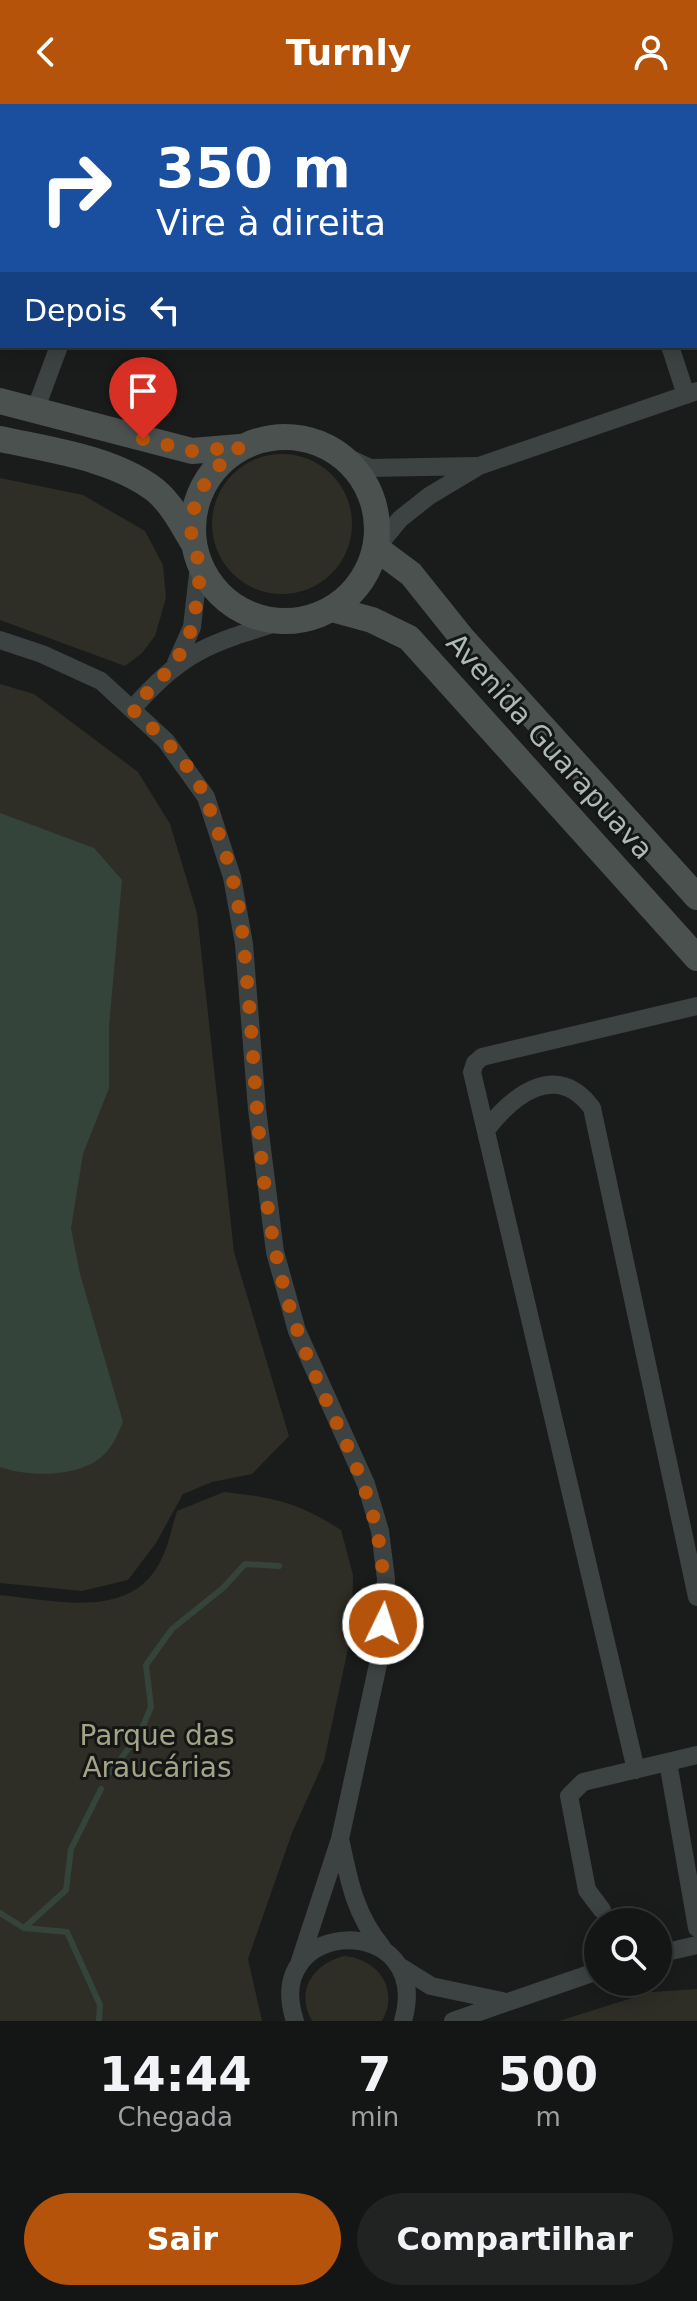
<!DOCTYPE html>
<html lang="pt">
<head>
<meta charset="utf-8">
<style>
  body { margin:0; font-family:"DejaVu Sans",sans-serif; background:#212222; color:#f1f3f6; height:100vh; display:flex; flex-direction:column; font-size:30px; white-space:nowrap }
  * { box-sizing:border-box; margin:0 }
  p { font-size:26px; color:#9d9fa0 }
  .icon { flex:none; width:44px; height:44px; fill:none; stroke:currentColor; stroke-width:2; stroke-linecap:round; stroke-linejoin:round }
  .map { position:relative; height:1917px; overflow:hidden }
  .sheet { display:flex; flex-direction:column; background:#141515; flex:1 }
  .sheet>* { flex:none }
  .hud { position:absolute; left:0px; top:0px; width:698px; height:244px; box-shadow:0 4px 20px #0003,0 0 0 2px #333434; background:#1a4fa0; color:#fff; overflow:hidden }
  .fabs { position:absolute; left:584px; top:1804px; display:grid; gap:16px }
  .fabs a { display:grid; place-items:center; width:88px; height:88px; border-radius:50%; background:#141515; box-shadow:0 4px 20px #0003,0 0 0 2px #333434; font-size:40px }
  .pin { position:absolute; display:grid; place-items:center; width:68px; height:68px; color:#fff; margin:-82px -34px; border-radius:50% 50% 50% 0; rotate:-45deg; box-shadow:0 0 8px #0007 }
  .pin .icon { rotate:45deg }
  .me { position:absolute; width:88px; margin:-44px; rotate:4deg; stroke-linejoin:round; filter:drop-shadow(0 0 6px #0008) }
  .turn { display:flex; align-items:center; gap:28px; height:168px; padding:0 24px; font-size:36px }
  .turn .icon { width:104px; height:104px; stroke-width:2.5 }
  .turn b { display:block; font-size:56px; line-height:68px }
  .then { display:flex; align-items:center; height:76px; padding:0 24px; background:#0003; gap:16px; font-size:30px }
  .eta { display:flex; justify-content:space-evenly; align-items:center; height:136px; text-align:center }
  .eta b { font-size:48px; font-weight:800; line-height:56px }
  .button { display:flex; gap:16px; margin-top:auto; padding:16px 24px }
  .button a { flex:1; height:92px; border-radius:48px; background:#b45309; color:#fff; font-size:32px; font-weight:800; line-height:92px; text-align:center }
  .button a+a { background:#212222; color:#f1f3f6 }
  header { display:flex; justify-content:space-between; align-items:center; height:104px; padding:0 24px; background:#b45309; color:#fff; font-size:36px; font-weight:800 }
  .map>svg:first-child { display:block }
  .green { fill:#2e2e26 }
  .water { fill:#34443a }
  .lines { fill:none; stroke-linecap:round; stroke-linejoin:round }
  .stream { stroke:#34443a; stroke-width:6 }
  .street { stroke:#3d4342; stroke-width:18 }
  .secondary { stroke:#4a514e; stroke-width:26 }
  .route { stroke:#b45309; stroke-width:14; stroke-dasharray:0 25.2 }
  .labels { text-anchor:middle; stroke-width:6; stroke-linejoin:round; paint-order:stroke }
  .street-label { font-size:28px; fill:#aebab6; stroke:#151717 }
  .park-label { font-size:28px; fill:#a4a387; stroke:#151717 }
</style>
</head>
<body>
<header><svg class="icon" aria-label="back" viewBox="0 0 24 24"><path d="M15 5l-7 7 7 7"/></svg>Turnly<svg class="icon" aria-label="person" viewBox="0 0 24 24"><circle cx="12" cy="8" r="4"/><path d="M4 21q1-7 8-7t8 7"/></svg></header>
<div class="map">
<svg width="697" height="1917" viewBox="0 0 697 1917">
  <rect width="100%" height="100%" fill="#1a1c1c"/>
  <path class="green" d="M212 420a70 70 0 1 1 140 0a70 70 0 1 1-140 0Z
    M 0,374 L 83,391 L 145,427 L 163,461 L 166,494 L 155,532 L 142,549 L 125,562 L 0,516 Z
    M 0,580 L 34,590 L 138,668 L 170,720 L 197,809 L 234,1148 L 289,1332 L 252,1370 L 212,1378 L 183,1390 L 156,1439 L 128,1476 L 82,1487 L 0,1479 Z
    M 224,1388 C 273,1393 300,1399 341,1426 L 353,1471 L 352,1526 L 324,1657 L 292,1729 L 248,1855 L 262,1917 L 0,1917 L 0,1491 C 55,1496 133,1518 162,1454 C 169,1440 172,1422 177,1407 Z
    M 344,1852 C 378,1855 400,1885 382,1917 L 312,1917 C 295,1887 313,1860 344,1852 Z
    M 697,1885 L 697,1917 L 559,1917 L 651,1888 Z"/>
  <path class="water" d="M 0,709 L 94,744 L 122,776 L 109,923 L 109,984 L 83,1050 L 71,1124 L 80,1170 L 123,1318 C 119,1327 115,1338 108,1346 C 87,1374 30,1374 0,1363 Z"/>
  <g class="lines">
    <path class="stream" d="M 111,1668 L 140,1629 L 151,1603 L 146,1561 L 172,1525 L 223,1484 L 245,1460 L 279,1462
      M 0,1809 L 24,1824 L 67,1828 L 100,1901 L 99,1917
      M 24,1824 L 66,1786 L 71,1745 L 101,1685"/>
    <path class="street" d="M 582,0 L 583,2
      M 142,2 L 143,0
      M 0,14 L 2,14
      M 670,242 L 686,291
      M 36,304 L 59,242
      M 340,350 L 370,364 L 476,362
      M 376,444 L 400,415 L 429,392 L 479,362 L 697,287
      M 0,536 L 42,550 L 101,577 L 166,637 L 206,693 L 232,773 L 244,840 L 257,1005 L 275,1148 L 297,1227 L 366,1380 L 380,1427 L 386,1475 L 382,1542 L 340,1735 L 298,1863
      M 176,559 L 192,523 L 199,461
      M 132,605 C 184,547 207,540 280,518
      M 486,1026 C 513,991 557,956 592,1004 L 697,1493
      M 668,1658 L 697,1824
      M 636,1666 L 472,968 L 475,959 L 482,953 L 697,902
      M 341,1739 C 349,1778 356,1812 382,1843
      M 602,1806 L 587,1786 L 569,1692 L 583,1678 L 697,1651
      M 658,1850 L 697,1841
      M 399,1862 L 431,1882 L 502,1897
      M 295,1917 C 260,1812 434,1807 403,1917
      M 453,1917 L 598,1867"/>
    <path class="secondary" d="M 0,297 L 192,347 L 240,343
      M193 425a92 92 0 1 1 184 0a92 92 0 1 1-184 0Z
      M 0,335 C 50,346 113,354 155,386 C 171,399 182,420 192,437
      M 376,444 L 411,470 L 463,535 L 697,793
      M 332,505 L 372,516 L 409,534 L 697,854"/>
  </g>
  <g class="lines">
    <path class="route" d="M 143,335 L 192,347 L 240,343 C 210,366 187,396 192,437 C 193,445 198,452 199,460 C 201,478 196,504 192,521 C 184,557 155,579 132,605 C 159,630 194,662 207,698 C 216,722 226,748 232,773 C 243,814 245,857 249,899 C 258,1007 260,1124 298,1228 C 337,1338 391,1393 383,1520"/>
  </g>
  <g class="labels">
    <g class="street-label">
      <text transform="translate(550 642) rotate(48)" y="10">Avenida Guarapuava</text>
    </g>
    <g class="park-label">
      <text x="157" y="1641">Parque das<tspan x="157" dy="32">Araucárias</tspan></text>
    </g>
  </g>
</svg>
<div class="fabs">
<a><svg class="icon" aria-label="search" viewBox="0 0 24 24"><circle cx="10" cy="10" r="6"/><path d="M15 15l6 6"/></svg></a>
</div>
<div class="pin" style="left:143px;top:335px;background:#d93025"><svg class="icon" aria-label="arrive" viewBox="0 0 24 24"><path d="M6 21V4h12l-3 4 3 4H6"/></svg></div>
<svg class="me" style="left:383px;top:1520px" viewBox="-20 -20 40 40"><circle r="17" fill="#b45309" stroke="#fff" stroke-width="3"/><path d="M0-11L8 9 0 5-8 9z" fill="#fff"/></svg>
<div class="hud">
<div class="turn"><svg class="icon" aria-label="right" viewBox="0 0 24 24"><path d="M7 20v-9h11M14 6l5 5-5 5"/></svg><div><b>350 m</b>Vire à direita</div></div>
<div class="then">Depois<svg class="icon" aria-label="left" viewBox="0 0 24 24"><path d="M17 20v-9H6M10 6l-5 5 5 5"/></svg></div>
</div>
</div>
<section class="sheet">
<div class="eta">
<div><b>14:44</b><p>Chegada</p></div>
<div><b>7</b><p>min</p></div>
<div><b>500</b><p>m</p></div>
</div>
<div class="button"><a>Sair</a><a>Compartilhar</a></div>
</section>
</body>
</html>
